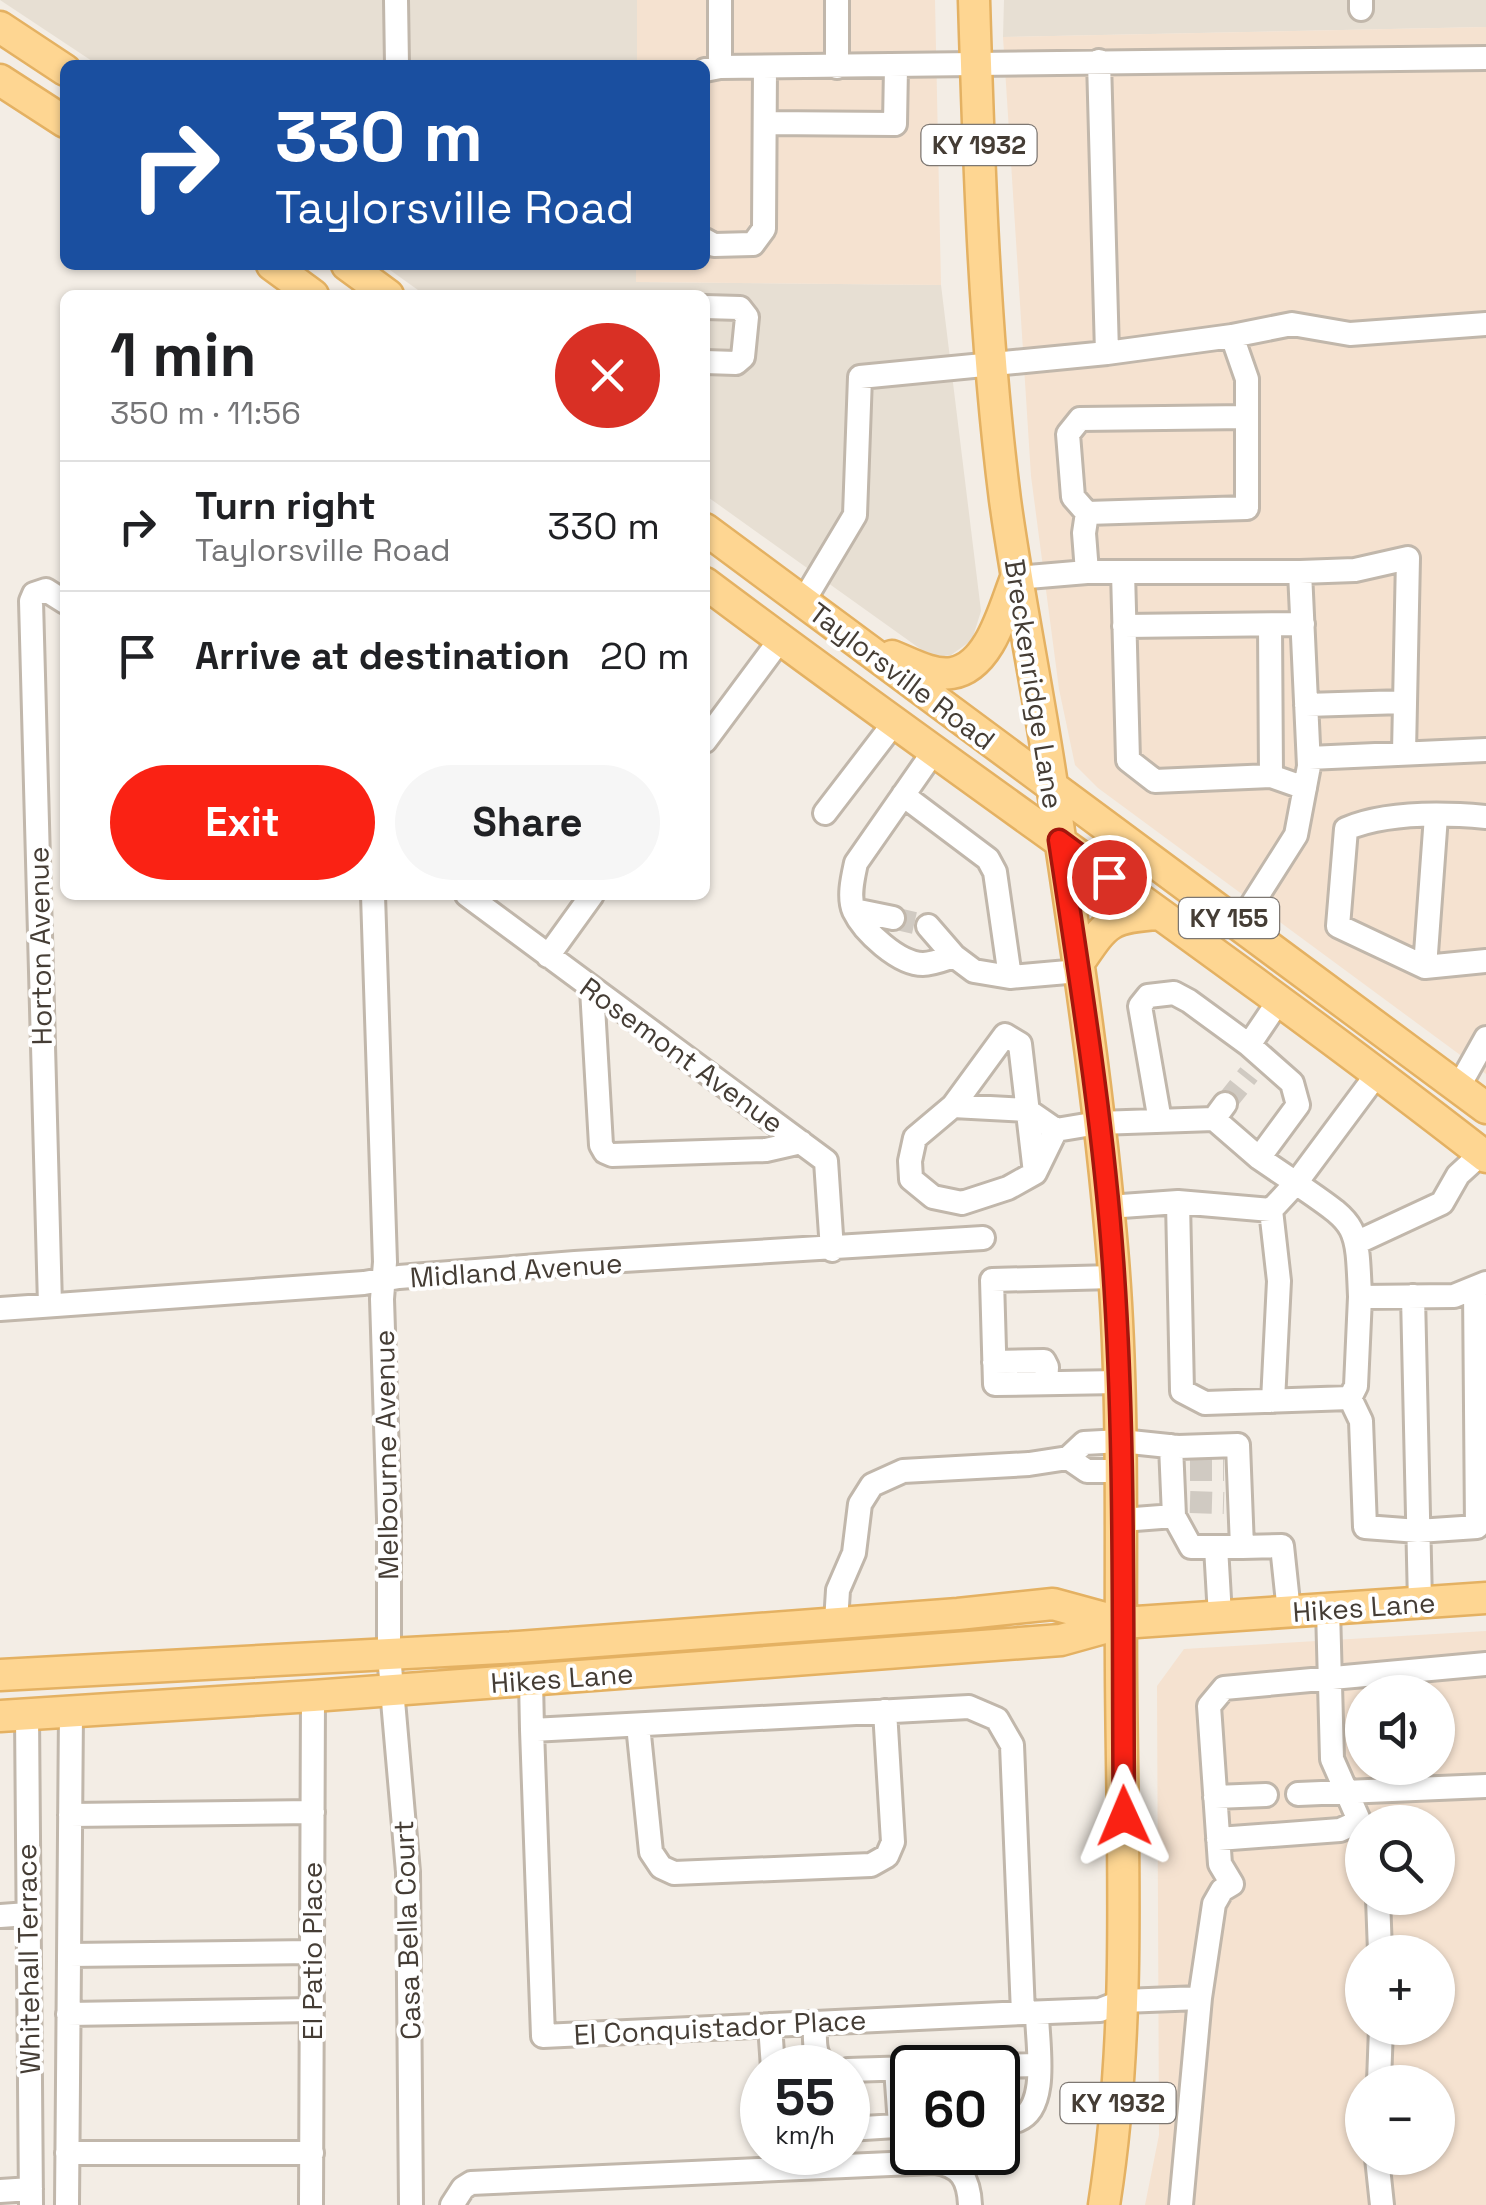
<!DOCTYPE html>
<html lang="en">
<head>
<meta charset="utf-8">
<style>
  body { margin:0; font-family:"Space Grotesk",sans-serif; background:#f6f6f6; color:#202124; height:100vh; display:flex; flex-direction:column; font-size:38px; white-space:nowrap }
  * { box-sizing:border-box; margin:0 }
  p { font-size:32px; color:#757577 }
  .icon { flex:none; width:55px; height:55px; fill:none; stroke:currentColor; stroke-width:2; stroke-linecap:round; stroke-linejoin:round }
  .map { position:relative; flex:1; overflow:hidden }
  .sheet { position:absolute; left:60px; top:290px; width:650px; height:610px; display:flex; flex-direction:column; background:#fff; border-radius:15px; box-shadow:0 2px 8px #0004 }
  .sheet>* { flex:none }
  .banner { position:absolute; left:60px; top:60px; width:650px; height:210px; border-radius:15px; box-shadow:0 2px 8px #0004; background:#1a4fa0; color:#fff; overflow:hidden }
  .tools { position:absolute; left:1345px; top:1675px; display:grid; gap:20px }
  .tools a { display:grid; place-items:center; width:110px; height:110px; border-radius:50%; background:#fff; box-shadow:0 2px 8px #0004; font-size:50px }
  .speed { position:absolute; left:740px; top:2045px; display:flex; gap:20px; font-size:50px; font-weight:700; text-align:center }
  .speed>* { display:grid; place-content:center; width:130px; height:130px; border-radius:50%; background:#fff; box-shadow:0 2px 8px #0004; line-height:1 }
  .speed small { font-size:25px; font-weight:400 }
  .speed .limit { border:5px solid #111; border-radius:15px; background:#fff; color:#111 }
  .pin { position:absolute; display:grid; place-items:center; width:85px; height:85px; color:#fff; margin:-42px; border:5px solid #fff; border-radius:50%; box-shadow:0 2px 10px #0007 }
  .me { position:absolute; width:110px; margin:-55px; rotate:359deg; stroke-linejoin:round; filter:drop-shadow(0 0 8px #0008) }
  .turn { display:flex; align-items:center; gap:35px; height:210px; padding:0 50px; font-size:45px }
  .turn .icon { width:130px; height:130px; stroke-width:2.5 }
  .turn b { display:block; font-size:70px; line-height:85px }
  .round { display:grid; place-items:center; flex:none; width:105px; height:105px; border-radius:52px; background:#f6f6f6 }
  .overview { display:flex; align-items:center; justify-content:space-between; height:170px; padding:0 50px }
  h1 { font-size:60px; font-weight:700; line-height:75px }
  .button { display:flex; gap:20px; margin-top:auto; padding:20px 50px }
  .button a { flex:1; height:115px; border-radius:60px; background:#fa2214; color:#fff; font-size:40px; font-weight:700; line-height:115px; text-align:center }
  .button a+a { background:#f6f6f6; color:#202124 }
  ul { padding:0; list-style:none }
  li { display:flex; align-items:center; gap:30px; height:130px; padding:0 50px; border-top:2px solid #e0e0e0 }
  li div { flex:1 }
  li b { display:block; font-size:38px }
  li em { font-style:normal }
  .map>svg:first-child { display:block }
  .residential { fill:#e7dfd3 }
  .commercial { fill:#f5e2d0; fill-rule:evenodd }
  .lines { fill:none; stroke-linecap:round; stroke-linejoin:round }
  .minor-tunnel { stroke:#d0cac2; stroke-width:22; stroke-dasharray:22 11; stroke-linecap:butt }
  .minor-casing { stroke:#c1b7ab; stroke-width:28 }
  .major-casing { stroke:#e4b162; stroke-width:35 }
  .minor { stroke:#fff; stroke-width:22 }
  .major { stroke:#fed692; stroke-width:30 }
  .route-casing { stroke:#a2160d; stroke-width:25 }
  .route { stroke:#fa2214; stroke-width:18 }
  .labels { text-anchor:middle; stroke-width:8; stroke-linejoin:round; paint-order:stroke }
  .shield { fill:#fff; stroke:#7d7772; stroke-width:2.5 }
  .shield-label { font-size:25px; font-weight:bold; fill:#453d35 }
  .street-label { font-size:28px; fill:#453d35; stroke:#fff }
</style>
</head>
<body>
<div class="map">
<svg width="1486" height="2205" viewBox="0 0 1486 2205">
  <rect width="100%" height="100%" fill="#f3ede5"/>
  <path class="residential" d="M 0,0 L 637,0 L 637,65 L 98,65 Z
    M 1004,0 L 1486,0 L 1486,27 L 1003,37 Z
    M 383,265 L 636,265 L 637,282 L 941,285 L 981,611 L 972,640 L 951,655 L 933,658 L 705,495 L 705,295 L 425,295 Z"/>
  <path class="commercial" d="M 637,0 L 935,0 L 941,285 L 636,282 L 636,265 L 705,265 L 705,65 L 637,65 Z
    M 1486,27 L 1486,1074 L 1098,788 L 1075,765 L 1059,689 L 1031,476 L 1003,37 Z
    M 1486,1631 L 1486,2205 L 1145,2205 L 1159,2135 L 1157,1686 L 1184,1649 ZM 1362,1692 L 1438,1692 L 1438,1768 L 1362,1768 ZM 1362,1822 L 1438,1822 L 1438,1898 L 1362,1898 ZM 1362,1952 L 1438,1952 L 1438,2028 L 1362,2028 ZM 1362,2082 L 1438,2082 L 1438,2158 L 1362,2158 Z"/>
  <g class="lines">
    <path class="minor-tunnel" d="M 893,918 L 928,926
      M 1225,1104 L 1249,1074
      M 1190,1470 L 1224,1470
      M 1190,1502 L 1224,1503
      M 998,2121 L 1018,2120"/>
    <g class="minor-casing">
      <path id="minor" d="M 396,0 L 397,65
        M 720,0 L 720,67
        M 1361,0 L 1361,9
        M 1099,61 L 1107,353
        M 837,67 L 837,0
        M 705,70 L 720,67 L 1486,58
        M 765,123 L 895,124 L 896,67
        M 705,240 L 714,245 L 753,244 L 764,229 L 765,67
        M 705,307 L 740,308 L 747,317 L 743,357 L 736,363 L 705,362
        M 1232,336 L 1247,379 L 1247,508 L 1087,513 L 1073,497 L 1068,434 L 1080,419 L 1247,417
        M 1087,572 L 1084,533 L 1087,513
        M 1123,572 L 1128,760 L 1155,781 L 1271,776 L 1305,788
        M 1300,572 L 1355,570 L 1408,558 L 1404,752
        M 1016,578 L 1087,572 L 1300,572 L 1309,766 L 1296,835 L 1239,925
        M 803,602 L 855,515 L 860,377 L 1107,353 L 1232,336 L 1292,324 L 1350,334 L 1486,324
        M 1270,625 L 1271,776
        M 1124,626 L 1303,624
        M 1306,705 L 1404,702
        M 705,741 L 780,640
        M 934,751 L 856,863 C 853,877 848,897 854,911 C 864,932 899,964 923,964 C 932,964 945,959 954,956 L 974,971 L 1010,977
        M 1309,758 L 1486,750
        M 903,795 L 988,859 L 995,872 L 1010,977 L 1079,971
        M 825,813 L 894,723
        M 1436,816 L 1425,967 L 1338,926 L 1346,829 C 1386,812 1442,813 1486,817
        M 373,895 L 385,1262 L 382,1299 L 389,1519 L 389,1655 L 408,1872 L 411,2205
        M 467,895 L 826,1161 L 832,1250
        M 854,910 L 893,918
        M 928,926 L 954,956
        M 548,956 L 592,895
        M 1425,967 L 1486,961
        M 592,989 L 601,1145 L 605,1152 L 612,1155 L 766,1150 L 801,1142
        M 1249,1045 L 1278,1002
        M 1458,1088 L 1486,1038
        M 953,1106 L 1027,1110 L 1056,1130 L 1098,1123 L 1214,1119 L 1225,1104
        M 1214,1119 L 1259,1158 L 1296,1183 L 1377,1074
        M 1160,1121 L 1140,1006 L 1148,996 L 1174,993 L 1189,1001 L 1249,1045 L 1292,1083 L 1298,1105 L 1259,1158
        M 1035,1173 L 1020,1044 L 1005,1035 L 953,1106 L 915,1138 L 910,1161 L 911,1179 L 933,1197 L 962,1203 L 1008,1188 L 1035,1173 L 1056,1130
        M 1178,1202 L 1182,1391 L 1205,1403 L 1350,1398 L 1356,1386 L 1360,1297
        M 1108,1207 L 1178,1202 L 1271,1210
        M 1358,1242 L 1442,1203 L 1458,1175 L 1482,1153
        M 1114,1277 L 992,1280 L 995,1384 L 1119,1382
        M 1413,1296 L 1420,1603
        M 50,1305 L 31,601 L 34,594 L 46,590 L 65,602
        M 0,1309 L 364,1283 L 399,1277 L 575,1263 L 983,1238
        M 994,1362 L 1044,1361 L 1047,1367 L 1046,1383
        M 1350,1398 L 1361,1421 L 1365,1527 L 1418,1531 L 1477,1527 L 1475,1288
        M 1273,1401 L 1279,1281 L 1271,1210 L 1296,1183 C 1358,1226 1357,1221 1360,1297 L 1454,1296 L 1486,1283
        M 1171,1446 L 1174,1516
        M 1068,1458 L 1087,1471 L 1121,1471
        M 1122,1520 L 1174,1516 L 1191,1547 L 1242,1547
        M 1216,1547 L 1220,1616
        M 1328,1609 L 1332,1759 L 1362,1827
        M 836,1622 L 838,1590 L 854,1553 L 860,1504 L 872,1485 L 903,1471 L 1029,1464 L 1068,1458 L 1084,1443 L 1121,1441 L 1178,1447 L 1238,1445 L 1242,1547 L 1282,1546 L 1289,1612
        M 531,1680 L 532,1730
        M 969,1707 L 997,1719 L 1012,1745 L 1023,2013 L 543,2036 L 532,1730 Z
        M 27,1714 L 31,2205
        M 638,1725 L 651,1852 L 661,1867 L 674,1873 L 871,1865 L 887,1856 L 893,1842 L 885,1711
        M 1298,1794 L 1486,1786
        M 1215,1797 L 1266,1795
        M 70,1815 L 313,1812
        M 1218,1839 L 1340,1830 L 1360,1821
        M 1378,1898 L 1380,1952
        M 0,1916 L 28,1914
        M 69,1955 L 312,1952
        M 1023,2013 L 1100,2010 L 1123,2001 L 1200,1998
        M 68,2014 L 312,2010
        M 815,2023 C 815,2042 812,2057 830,2068
        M 770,2025 L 773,2068
        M 896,2068 L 900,2125
        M 924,2068 L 1038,2065
        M 848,2070 L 912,2068
        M 1379,2082 L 1381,2028
        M 1018,2120 C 1050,2107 1037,2042 1037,2013
        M 848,2129 L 912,2125
        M 67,2153 L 312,2153
        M 1377,2158 L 1382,2205
        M 0,2191 L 31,2189
        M 67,2205 L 71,1711
        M 311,2205 L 313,1696
        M 452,2205 L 463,2188 L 471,2183 L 935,2162 C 961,2165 969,2180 970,2205
        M 1181,2205 L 1200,1998 L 1214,1904 L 1222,1890 L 1232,1884 L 1220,1864 L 1209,1706 L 1224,1688 L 1486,1664"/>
    </g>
    <g class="major-casing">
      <path id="major" d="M 974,0 C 979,167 984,334 1005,500 C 1018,595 1038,690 1052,785 C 1076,943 1100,1101 1113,1260 C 1124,1397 1120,1535 1121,1672 C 1122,1850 1132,2028 1104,2205
        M 0,27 L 65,70
        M 0,80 L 65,122
        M 272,265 L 313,295
        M 347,265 L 388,295
        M 705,529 L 1486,1108
        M 705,583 C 963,777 1231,958 1486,1157
        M 892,656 C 910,663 932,676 952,673 C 990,667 1004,608 1016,578
        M 1078,964 C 1106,923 1108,917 1159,914
        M 0,1675 L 518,1647 L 958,1614 L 1053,1604 L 1119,1622
        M 0,1716 L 313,1696 L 1061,1640 L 1122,1623 L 1486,1598"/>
    </g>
    <use href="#minor" class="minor"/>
    <use href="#major" class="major"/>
  </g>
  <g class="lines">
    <g class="route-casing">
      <path id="route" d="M 1109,877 L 1059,840 C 1080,980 1103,1121 1113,1262 C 1126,1446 1122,1631 1124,1816"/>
    </g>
    <use href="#route" class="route"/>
  </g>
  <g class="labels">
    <g class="shield">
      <rect x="921.5" y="125" width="115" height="40" rx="8"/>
      <rect x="1179" y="898" width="100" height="40" rx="8"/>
      <rect x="1060.5" y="2083" width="115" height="40" rx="8"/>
    </g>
    <g class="shield-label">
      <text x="979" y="154">KY 1932</text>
      <text x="1229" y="927">KY 155</text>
      <text x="1118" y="2112">KY 1932</text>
    </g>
    <g class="street-label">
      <text transform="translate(902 676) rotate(37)" y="10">Taylorsville Road</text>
      <text transform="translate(1034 684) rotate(81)" y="10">Breckenridge Lane</text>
      <text transform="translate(40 946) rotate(-91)" y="10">Horton Avenue</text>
      <text transform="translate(682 1055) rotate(36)" y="10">Rosemont Avenue</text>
      <text transform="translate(516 1270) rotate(-4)" y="10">Midland Avenue</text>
      <text transform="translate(386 1455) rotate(-91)" y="10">Melbourne Avenue</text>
      <text transform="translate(1364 1607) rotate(-4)" y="10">Hikes Lane</text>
      <text transform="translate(562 1678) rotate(-4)" y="10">Hikes Lane</text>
      <text transform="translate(407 1930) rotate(-92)" y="10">Casa Bella Court</text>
      <text transform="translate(312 1951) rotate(-90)" y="10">El Patio Place</text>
      <text transform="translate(28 1959) rotate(-91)" y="10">Whitehall Terrace</text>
      <text transform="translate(720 2027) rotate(-3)" y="10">El Conquistador Place</text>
    </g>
  </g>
</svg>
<div class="tools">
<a><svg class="icon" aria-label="sound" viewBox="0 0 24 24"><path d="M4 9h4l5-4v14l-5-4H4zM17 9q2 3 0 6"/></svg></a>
<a><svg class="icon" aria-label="search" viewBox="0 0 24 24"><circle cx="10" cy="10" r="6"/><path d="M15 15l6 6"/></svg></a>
<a>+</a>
<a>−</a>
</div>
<div class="speed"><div>55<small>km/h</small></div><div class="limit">60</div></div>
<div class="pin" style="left:1109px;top:877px;background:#d93025"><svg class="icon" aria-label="arrive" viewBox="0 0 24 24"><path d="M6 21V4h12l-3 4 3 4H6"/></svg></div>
<svg class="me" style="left:1124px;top:1816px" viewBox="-20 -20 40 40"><path d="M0-17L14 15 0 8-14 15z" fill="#fa2214" stroke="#fff" stroke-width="4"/></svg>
<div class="banner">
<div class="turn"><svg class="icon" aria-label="right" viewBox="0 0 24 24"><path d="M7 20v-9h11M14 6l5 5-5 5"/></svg><div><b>330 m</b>Taylorsville Road</div></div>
</div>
<section class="sheet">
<div class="overview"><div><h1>1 min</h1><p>350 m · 11:56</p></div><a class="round" style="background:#d93025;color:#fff"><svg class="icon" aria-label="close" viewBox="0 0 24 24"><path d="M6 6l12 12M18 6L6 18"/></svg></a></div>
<ul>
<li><svg class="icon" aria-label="right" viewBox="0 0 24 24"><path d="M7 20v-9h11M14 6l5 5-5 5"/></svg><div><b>Turn right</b><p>Taylorsville Road</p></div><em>330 m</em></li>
<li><svg class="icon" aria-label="arrive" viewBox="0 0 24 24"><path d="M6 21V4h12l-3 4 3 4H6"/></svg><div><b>Arrive at destination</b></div><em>20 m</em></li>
</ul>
<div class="button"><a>Exit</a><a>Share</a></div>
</section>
</div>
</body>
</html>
